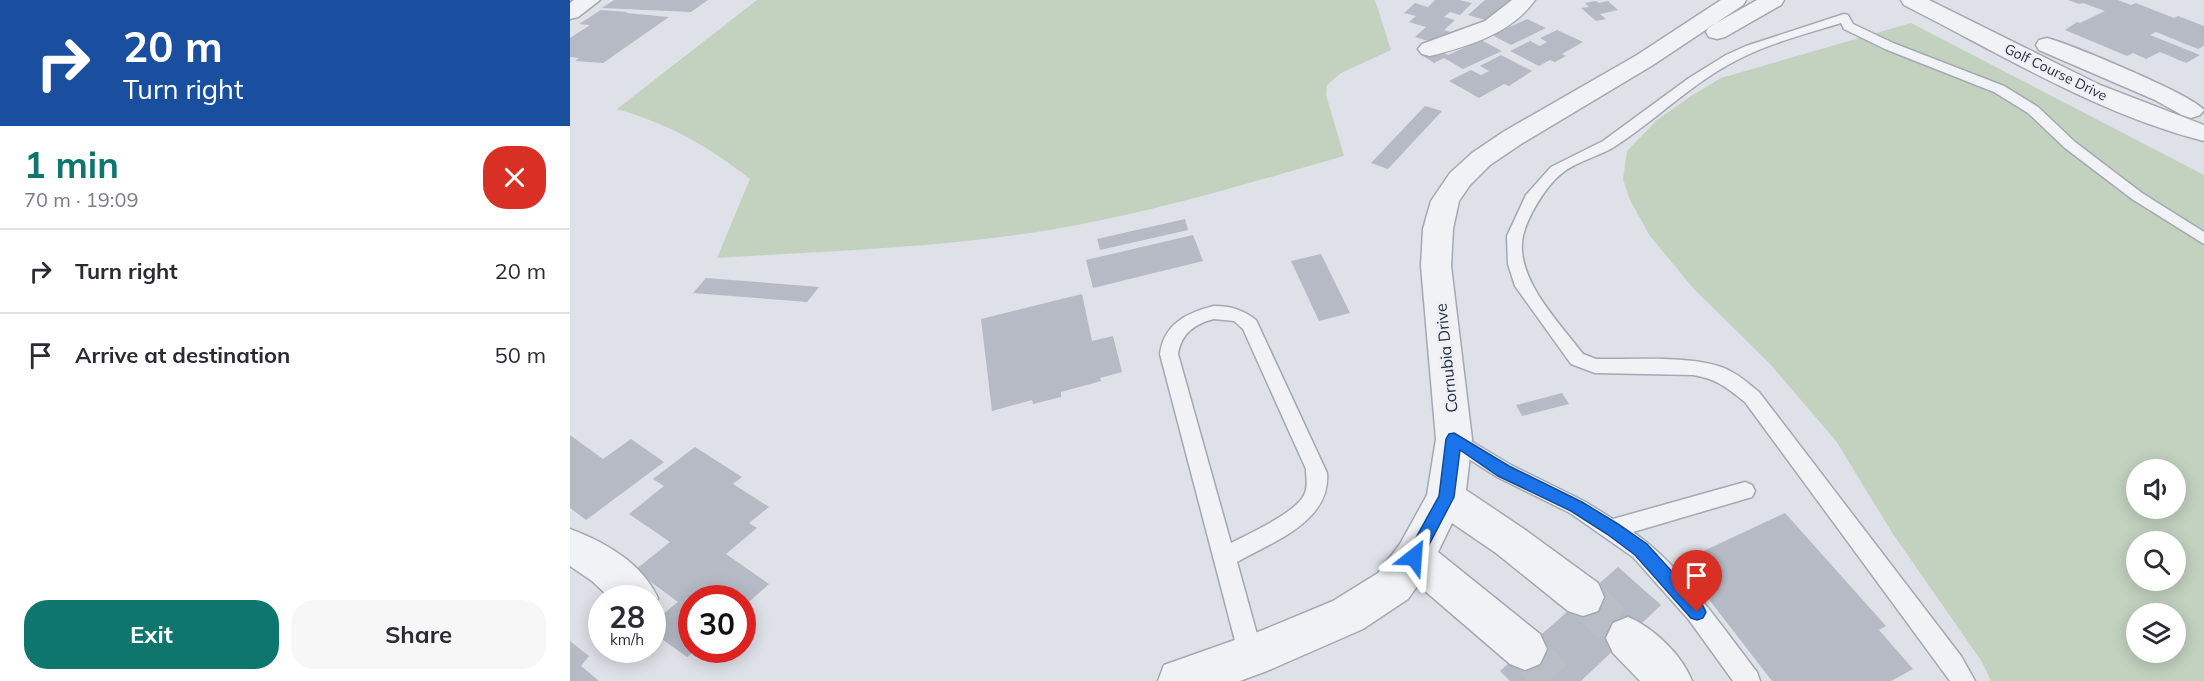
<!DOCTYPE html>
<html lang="en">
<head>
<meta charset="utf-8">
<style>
  body { margin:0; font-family:Mulish,sans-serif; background:#f7f7f7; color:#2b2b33; height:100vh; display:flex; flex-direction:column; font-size:22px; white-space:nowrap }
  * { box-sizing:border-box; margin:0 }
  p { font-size:20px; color:#7c7c81 }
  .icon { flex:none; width:33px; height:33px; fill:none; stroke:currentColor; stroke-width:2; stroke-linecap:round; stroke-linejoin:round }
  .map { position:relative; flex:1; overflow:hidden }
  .side { display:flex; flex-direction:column; background:#fff; width:570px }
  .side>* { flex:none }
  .banner { background:#1a4fa0; color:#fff; overflow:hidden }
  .buttons { position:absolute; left:1556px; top:459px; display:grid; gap:12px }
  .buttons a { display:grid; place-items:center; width:60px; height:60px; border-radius:50%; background:#fff; box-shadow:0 3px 15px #0003; font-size:30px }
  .speed { position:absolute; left:18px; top:585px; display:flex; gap:12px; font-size:30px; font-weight:700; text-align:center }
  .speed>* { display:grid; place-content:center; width:78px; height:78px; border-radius:50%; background:#fff; box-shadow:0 3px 15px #0003; line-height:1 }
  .speed small { font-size:15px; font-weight:400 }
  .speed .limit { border:9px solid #d22; background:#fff; color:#111 }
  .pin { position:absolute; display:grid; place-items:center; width:51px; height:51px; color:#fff; margin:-62px -26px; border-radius:50% 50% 50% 0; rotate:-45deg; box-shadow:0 0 6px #0007 }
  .pin .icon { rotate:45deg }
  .me { position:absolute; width:66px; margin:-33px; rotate:28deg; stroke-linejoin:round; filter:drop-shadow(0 0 4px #0008) }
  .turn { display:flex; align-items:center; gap:21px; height:126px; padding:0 24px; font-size:27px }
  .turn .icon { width:78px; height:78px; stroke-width:2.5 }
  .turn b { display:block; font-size:42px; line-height:51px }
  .round { display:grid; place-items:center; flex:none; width:63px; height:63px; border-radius:24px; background:#f7f7f7 }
  .overview { display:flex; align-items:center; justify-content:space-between; height:102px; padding:0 24px }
  h1 { font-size:36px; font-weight:700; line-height:45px; color:#0f766e }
  .primary-button { display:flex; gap:12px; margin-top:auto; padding:12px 24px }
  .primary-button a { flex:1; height:69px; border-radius:24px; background:#0f766e; color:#fff; font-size:24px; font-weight:700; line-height:69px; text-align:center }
  .primary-button a+a { background:#f7f7f7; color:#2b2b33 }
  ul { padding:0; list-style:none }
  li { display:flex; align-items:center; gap:18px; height:84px; padding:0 24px; border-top:2px solid #e1e1e2 }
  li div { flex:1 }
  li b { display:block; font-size:22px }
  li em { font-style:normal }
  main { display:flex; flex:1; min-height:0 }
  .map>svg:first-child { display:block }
  .green { fill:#c2d2bf; fill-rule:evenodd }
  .building { fill:#b5bac5 }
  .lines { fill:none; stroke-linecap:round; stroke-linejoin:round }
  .minor-tunnel { stroke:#b9bdc6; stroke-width:40; stroke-dasharray:40 20; stroke-linecap:butt }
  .service-casing { stroke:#a3a8b2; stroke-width:3 }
  .minor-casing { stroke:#a3a8b2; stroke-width:3 }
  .service { fill:#f1f2f6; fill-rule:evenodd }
  .minor { fill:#f1f2f6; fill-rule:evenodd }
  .route { fill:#1a73e8; stroke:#114b97; stroke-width:1.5 }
  .labels { text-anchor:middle; stroke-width:6; stroke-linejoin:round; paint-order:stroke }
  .far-street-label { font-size:14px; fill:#272e3f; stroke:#eef0f6 }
  .street-label { font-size:16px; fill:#272e3f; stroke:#eef0f6 }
</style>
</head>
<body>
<main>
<section class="side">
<div class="banner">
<div class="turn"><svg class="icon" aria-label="right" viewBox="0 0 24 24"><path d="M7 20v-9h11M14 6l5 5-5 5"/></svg><div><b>20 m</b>Turn right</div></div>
</div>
<div class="overview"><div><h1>1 min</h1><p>70 m · 19:09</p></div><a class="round" style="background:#d93025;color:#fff"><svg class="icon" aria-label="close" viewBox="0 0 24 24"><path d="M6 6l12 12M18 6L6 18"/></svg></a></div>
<ul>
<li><svg class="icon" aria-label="right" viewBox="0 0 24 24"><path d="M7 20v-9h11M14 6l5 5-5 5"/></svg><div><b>Turn right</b></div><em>20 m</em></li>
<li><svg class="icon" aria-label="arrive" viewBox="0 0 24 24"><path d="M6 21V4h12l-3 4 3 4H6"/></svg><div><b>Arrive at destination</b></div><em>50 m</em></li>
</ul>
<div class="primary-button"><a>Exit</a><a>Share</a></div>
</section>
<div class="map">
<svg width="1634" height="681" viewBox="0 0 1634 681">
  <rect width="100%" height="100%" fill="#dee1e8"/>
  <path class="green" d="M 187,0 L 805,0 L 821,50 L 771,73 L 757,85 L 756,95 L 774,156 C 675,184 575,215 473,231 C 365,248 256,251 147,258 L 180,179 C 138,146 99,124 47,109 Z
    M 1341,23 L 1634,175 L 1634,681 L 1421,681 L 1412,662 L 1323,534 L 1266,441 L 1201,365 L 1123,288 L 1080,236 L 1060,200 L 1053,179 L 1057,151 L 1087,120 L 1121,96 L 1151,78 ZM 1566,470 L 1605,470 L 1605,508 L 1566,508 ZM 1566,542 L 1605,542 L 1605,580 L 1566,580 ZM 1566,614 L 1605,614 L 1605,652 L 1566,652 Z"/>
  <path class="building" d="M 44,0 L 138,0 L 121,12 L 32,8 Z
    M 865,0 L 889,0 L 902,3 L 890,15 L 880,12 L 874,17 L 885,20 L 874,30 L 881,32 L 868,44 L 845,37 L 856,27 L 839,22 L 846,16 L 834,13 L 845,3 L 858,7 Z
    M 915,0 L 944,0 L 922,22 L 898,15 Z
    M 1498,0 L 1548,0 L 1561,5 L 1566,3 L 1604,18 L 1608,16 L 1634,26 L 1634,46 L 1628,49 L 1586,32 L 1580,35 L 1630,55 L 1616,63 L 1590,52 L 1576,59 L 1563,53 L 1557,56 L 1495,30 L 1507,22 L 1510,23 L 1535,11 L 1513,3 L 1509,4 Z
    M 1026,1 L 1029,3 L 1038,1 L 1048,10 L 1030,14 L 1036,19 L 1026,21 L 1011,8 L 1019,7 L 1015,3 Z
    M 31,10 L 58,12 L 56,13 L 99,17 L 33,63 L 5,61 L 9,58 L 0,57 L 0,38 L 20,25 L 9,24 Z
    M 957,19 L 976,28 L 941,45 L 922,35 Z
    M 987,30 L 1013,42 L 992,54 L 996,56 L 985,62 L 980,60 L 969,66 L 940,51 L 960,41 L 970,46 L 977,42 L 970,38 Z
    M 911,40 L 932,51 L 893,69 L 874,58 L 864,63 L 853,56 L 872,52 L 878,55 Z
    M 931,55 L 962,71 L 939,86 L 934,84 L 909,98 L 879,81 L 901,70 L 911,75 L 919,71 L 910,66 Z
    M 855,106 L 872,111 L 818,169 L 801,163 Z
    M 615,219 L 618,230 L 530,250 L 527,239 Z
    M 623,235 L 633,261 L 523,288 L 516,260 Z
    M 751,254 L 780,313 L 749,321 L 721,261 Z
    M 136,278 L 249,287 L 237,302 L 123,293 Z
    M 512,294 L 522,341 L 543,336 L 552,372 L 530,378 L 531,381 L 491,392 L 491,397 L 463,404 L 462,400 L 422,411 L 411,319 Z
    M 992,393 L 999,404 L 952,416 L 946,405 Z
    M 0,435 L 33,459 L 61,439 L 94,462 L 16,520 L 0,508 Z
    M 125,447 L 172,477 L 163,484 L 199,507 L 179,523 L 187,528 L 156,554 L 199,584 L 172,608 L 172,598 L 122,598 L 122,650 L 126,650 L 117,657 L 82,632 L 82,623 L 108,602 L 65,570 L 100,542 L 59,514 L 94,486 L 83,479 Z
    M 1215,513 L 1316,626 L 1309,630 L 1343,669 L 1321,681 L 1202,681 L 1110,562 Z
    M 1048,567 L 1091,605 L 1011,681 L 940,681 L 930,671 Z
    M 0,641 L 19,656 L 11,666 L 29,681 L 0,681 Z"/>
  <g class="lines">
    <path class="minor-tunnel" d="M 1013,597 L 1058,638
      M 955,649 L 985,681"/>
    <g class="service-casing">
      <path id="service" d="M 1274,14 L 1278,15 L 1283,24 L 1323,43 L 1434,86 L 1468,107 L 1505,142 L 1572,193 L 1634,232 L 1634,244 L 1562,199 L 1495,148 L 1458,113 L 1424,92 L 1315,49 L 1274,29 L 1271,23 C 1236,34 1199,43 1167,60 C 1122,83 1086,120 1044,147 C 1028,157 1006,161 991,174 C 976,186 957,217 953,236 C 944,278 990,323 1013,354 L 1026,359 C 1062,360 1132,354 1162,372 C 1172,377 1180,385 1189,392 L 1391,656 L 1405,681 L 1380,681 L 1175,402 C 1156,387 1147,379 1123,375 L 1025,373 L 1001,364 L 945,286 L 938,264 L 937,236 L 956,195 L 981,167 L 1033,141 L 1119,78 L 1156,55 L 1176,46 Z
        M 644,306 C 661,306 673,310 686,320 L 757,473 C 761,522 702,542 667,562 L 693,656 L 689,664 L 681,668 L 673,664 L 669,656 L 590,354 C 594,324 616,313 644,306 ZM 644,319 L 664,321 L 673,329 L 736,469 C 736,476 738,486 735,493 C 728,512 680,533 661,543 L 608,354 C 611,334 624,324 644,319 Z
        M 884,431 L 941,465 L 1014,501 L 1043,519 L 1175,482 L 1182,485 L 1185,491 L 1182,497 L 1063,532 C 1109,563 1153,628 1187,672 L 1190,681 L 1163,681 L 1119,620 L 1063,557 L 1000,513 L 927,477 L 877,445 L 874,439 L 877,433 Z"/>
    </g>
    <g class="minor-casing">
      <path id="minor" d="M 4,0 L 30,0 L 8,17 L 0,19 L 0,3 Z
        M 942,0 L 965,0 C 941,34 898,46 860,56 L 852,54 L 848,49 L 852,44 L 915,21 Z
        M 1151,0 L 1176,0 L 1173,5 L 1083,65 L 951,144 L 920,165 L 900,185 L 889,201 L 883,229 L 881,266 L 902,439 L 896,490 L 954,529 L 1028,583 L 1034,597 L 1028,611 L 1013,616 L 998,611 L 926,553 L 882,523 L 868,552 L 970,634 L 977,649 L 970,664 L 955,670 L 940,664 L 848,585 L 838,599 L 793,629 L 697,671 L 670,681 L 588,681 L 594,665 L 693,630 L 763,601 L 808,573 L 830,544 L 857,495 L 866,439 L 851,266 L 853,229 L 861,201 L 880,173 L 902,153 L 933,132 L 1067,55 Z
        M 1187,0 L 1214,0 L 1211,5 L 1155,37 L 1147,39 L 1139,37 L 1136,32 L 1139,27 Z
        M 1331,0 L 1359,0 L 1530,85 L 1634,125 L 1634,141 C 1528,114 1431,54 1334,5 Z
        M 1477,38 C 1500,44 1623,95 1634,110 L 1630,115 L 1621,118 L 1612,115 L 1585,100 L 1469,50 L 1466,45 L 1469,40 Z
        M 0,529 C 35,542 72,563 88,598 L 82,610 L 82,598 L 40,598 L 22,581 L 0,566 Z
        M 1058,617 C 1084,628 1112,655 1122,681 L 1070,681 L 1043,653 L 1036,638 L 1043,623 Z"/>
    </g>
    <use href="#service" class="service"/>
    <use href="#minor" class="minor"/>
  </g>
  <path class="route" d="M 884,433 L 939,466 L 1012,502 L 1048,524 L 1077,544 L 1133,606 L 1136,612 L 1133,618 L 1127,620 L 1121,618 L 1065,555 L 1037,534 L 1001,511 L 928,476 L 890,450 L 884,497 L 850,562 L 844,565 L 838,562 L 835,557 L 838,552 L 869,496 L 876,439 L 879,434 Z"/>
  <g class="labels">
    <g class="far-street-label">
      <text transform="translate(1486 72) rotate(26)" y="5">Golf Course Drive</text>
    </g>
    <g class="street-label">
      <text transform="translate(876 358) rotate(-96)" y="6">Cornubia Drive</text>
    </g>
  </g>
</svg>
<div class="buttons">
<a><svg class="icon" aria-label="sound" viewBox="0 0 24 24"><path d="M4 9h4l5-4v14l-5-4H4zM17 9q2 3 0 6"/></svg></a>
<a><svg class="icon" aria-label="search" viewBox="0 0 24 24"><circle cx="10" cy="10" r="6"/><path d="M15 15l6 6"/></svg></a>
<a><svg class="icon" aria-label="layers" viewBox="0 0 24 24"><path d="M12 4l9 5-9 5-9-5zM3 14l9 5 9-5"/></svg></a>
</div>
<div class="speed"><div>28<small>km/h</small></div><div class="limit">30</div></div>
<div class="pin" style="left:1127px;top:612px;background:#d93025"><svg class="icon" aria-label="arrive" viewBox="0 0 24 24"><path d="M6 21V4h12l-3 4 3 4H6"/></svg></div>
<svg class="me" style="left:844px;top:557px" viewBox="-20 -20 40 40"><path d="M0-17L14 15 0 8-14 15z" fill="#1a73e8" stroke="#fff" stroke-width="4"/></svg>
</div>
</main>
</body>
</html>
